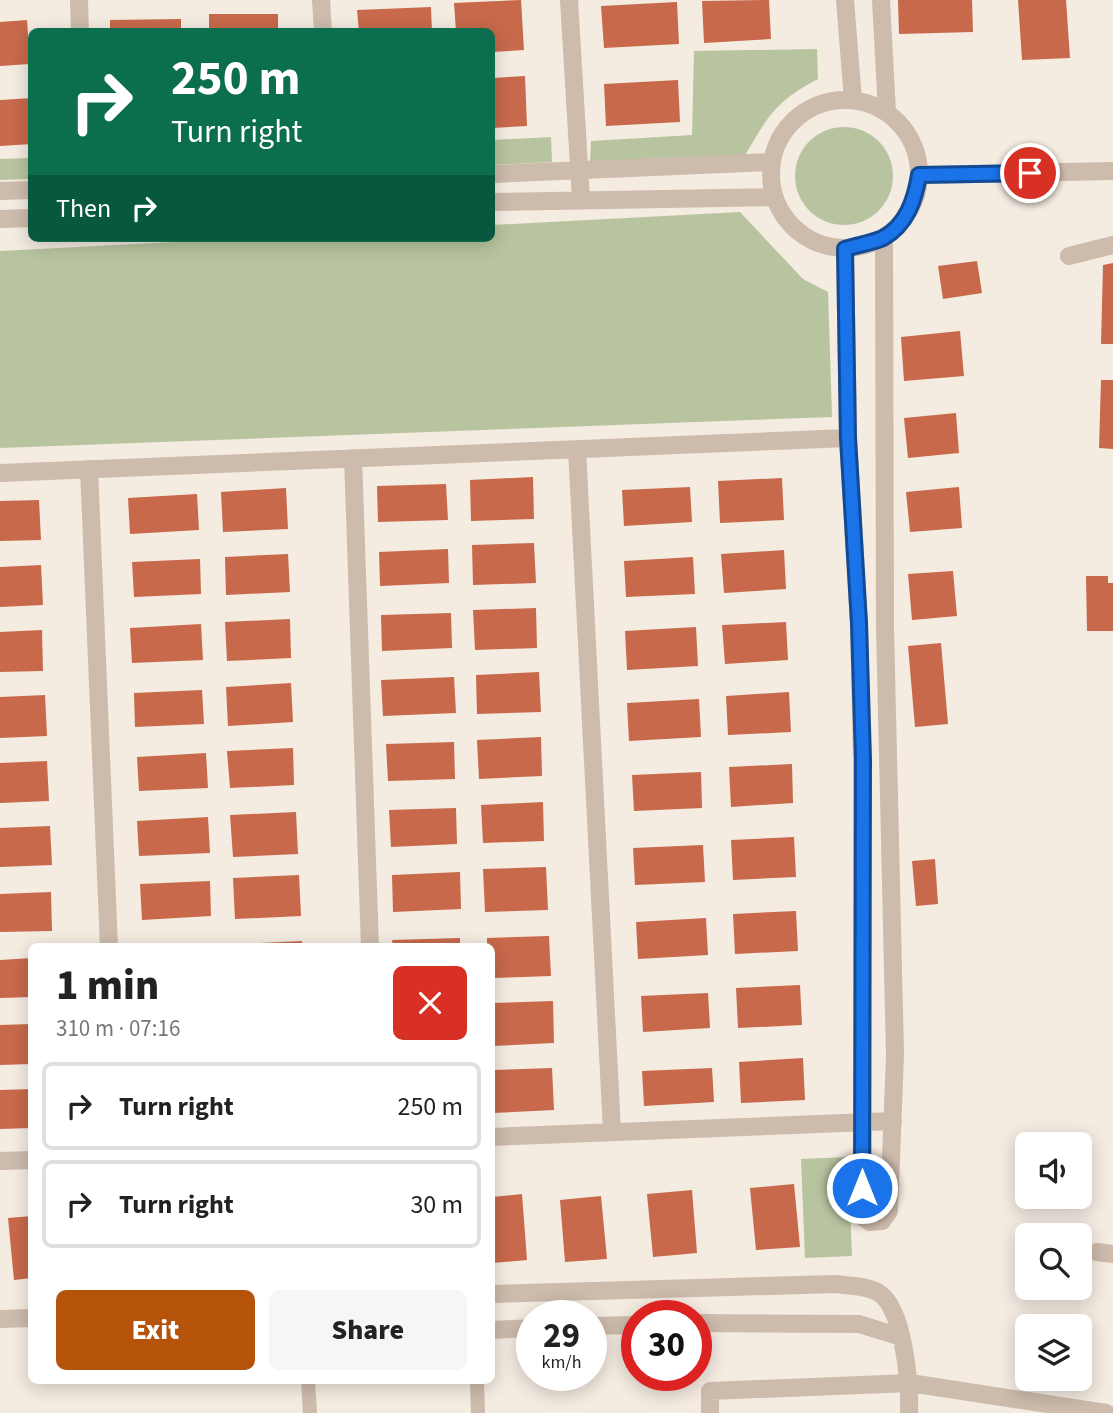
<!DOCTYPE html>
<html lang="en">
<head>
<meta charset="utf-8">
<style>
  body { margin:0; font-family:"Source Sans 3",sans-serif; background:#f6f6f6; color:#222; height:100vh; display:flex; flex-direction:column; font-size:26px; white-space:nowrap }
  * { box-sizing:border-box; margin:0 }
  p { font-size:23px; color:#767676 }
  .icon { flex:none; width:38px; height:38px; fill:none; stroke:currentColor; stroke-width:2; stroke-linecap:round; stroke-linejoin:round }
  .map { position:relative; flex:1; overflow:hidden }
  .drawer { position:absolute; left:28px; top:943px; width:467px; height:441px; display:flex; flex-direction:column; background:#fff; border-radius:10px; box-shadow:0 4px 18px #0003 }
  .drawer>* { flex:none }
  .guide { position:absolute; left:28px; top:28px; width:467px; height:214px; border-radius:10px; box-shadow:0 4px 18px #0003; background:#0b6e4f; color:#fff; overflow:hidden }
  .fabs { position:absolute; left:1015px; top:1132px; display:grid; gap:14px }
  .fabs a { display:grid; place-items:center; width:77px; height:77px; border-radius:10px; background:#fff; box-shadow:0 4px 18px #0003; font-size:35px }
  .speed { position:absolute; left:516px; top:1300px; display:flex; gap:14px; font-size:35px; font-weight:700; text-align:center }
  .speed>* { display:grid; place-content:center; width:91px; height:91px; border-radius:50%; background:#fff; box-shadow:0 4px 18px #0003; line-height:1 }
  .speed small { font-size:18px; font-weight:400 }
  .speed .limit { border:10px solid #d22; background:#fff; color:#111 }
  .pin { position:absolute; display:grid; place-items:center; width:60px; height:60px; color:#fff; margin:-30px; border:4px solid #fff; border-radius:50%; box-shadow:0 2px 7px #0007 }
  .me { position:absolute; width:77px; margin:-38px; rotate:0deg; stroke-linejoin:round; filter:drop-shadow(0 0 5px #0008) }
  .turn { display:flex; align-items:center; gap:24px; height:147px; padding:0 28px; font-size:32px }
  .turn .icon { width:91px; height:91px; stroke-width:2.5 }
  .turn b { display:block; font-size:49px; line-height:60px }
  .then { display:flex; align-items:center; height:66px; padding:0 28px; background:#0003; gap:14px; font-size:26px }
  .round { display:grid; place-items:center; flex:none; width:74px; height:74px; border-radius:10px; background:#f6f6f6 }
  .head { display:flex; align-items:center; justify-content:space-between; height:119px; padding:0 28px }
  h1 { font-size:42px; font-weight:800; line-height:52px }
  .primary-button { display:flex; gap:14px; margin-top:auto; padding:14px 28px }
  .primary-button a { flex:1; height:80px; border-radius:10px; background:#b45309; color:#fff; font-size:28px; font-weight:800; line-height:80px; text-align:center }
  .primary-button a+a { background:#f6f6f6; color:#222 }
  ul { padding:0; list-style:none }
  li { display:flex; align-items:center; gap:21px; height:88px; margin:0 14px 10px; padding:0 14px; border:4px solid #e0e0e0; border-radius:10px }
  li div { flex:1 }
  li b { display:block; font-size:26px }
  li em { font-style:normal }
  .map>svg:first-child { display:block }
  .green { fill:#b8c4a0 }
  .building { fill:#c8694b }
  .lines { fill:none; stroke-linecap:round; stroke-linejoin:round }
  .lane { stroke:#cdbbac; stroke-width:14 }
  .street { stroke:#cdbbac; stroke-width:18 }
  .route-casing { stroke:#114b97; stroke-width:18 }
  .route { stroke:#1a73e8; stroke-width:12 }
</style>
</head>
<body>
<div class="map">
<svg width="1113" height="1413" viewBox="0 0 1113 1413">
  <rect width="100%" height="100%" fill="#f4ebe1"/>
  <path class="green" d="M 817,49 L 818,79 C 774,102 768,117 744,157 L 590,163 L 591,141 L 692,135 L 694,51 Z
    M795 176a49 49 0 1 1 98 0a49 49 0 1 1-98 0Z
    M 551,137 L 552,162 L 492,165 L 492,140 Z
    M 31,158 L 31,179 L 0,180 L 0,159 Z
    M 740,212 L 803,279 L 828,292 L 832,417 L 0,448 L 0,251 L 250,238 L 492,238 L 492,225 Z
    M 848,1157 L 852,1256 L 805,1258 L 801,1159 Z"/>
  <path class="building" d="M 521,0 L 524,50 L 492,52 L 492,32 L 456,32 L 454,3 Z
    M 769,0 L 771,39 L 704,43 L 702,1 Z
    M 898,0 L 972,0 L 973,32 L 899,34 Z
    M 1018,0 L 1066,0 L 1070,58 L 1022,60 Z
    M 677,2 L 679,44 L 604,48 L 601,6 Z
    M 431,7 L 432,32 L 359,32 L 357,10 Z
    M 209,14 L 278,14 L 278,32 L 209,32 Z
    M 181,19 L 181,32 L 110,32 L 110,20 Z
    M 27,20 L 30,64 L 0,66 L 0,22 Z
    M 525,76 L 527,126 L 492,128 L 492,78 Z
    M 678,80 L 680,122 L 606,126 L 604,84 Z
    M 32,98 L 32,144 L 0,146 L 0,100 Z
    M 977,261 L 982,293 L 943,299 L 938,266 Z
    M 1113,263 L 1113,344 L 1101,344 L 1103,265 Z
    M 960,331 L 964,376 L 904,381 L 901,337 Z
    M 1101,380 L 1113,380 L 1113,449 L 1099,448 Z
    M 956,413 L 959,453 L 908,458 L 904,418 Z
    M 533,477 L 534,519 L 471,521 L 470,480 Z
    M 782,478 L 784,520 L 720,523 L 718,481 Z
    M 446,484 L 448,520 L 378,522 L 377,486 Z
    M 690,487 L 692,522 L 624,526 L 622,490 Z
    M 959,487 L 962,528 L 910,532 L 906,492 Z
    M 286,488 L 288,529 L 223,532 L 221,492 Z
    M 197,494 L 199,530 L 130,534 L 128,498 Z
    M 39,500 L 41,540 L 0,541 L 0,501 Z
    M 534,543 L 536,583 L 473,585 L 472,545 Z
    M 448,549 L 449,583 L 380,586 L 379,552 Z
    M 784,550 L 786,589 L 724,593 L 721,554 Z
    M 288,554 L 290,592 L 226,595 L 225,557 Z
    M 693,557 L 695,594 L 626,597 L 624,561 Z
    M 200,559 L 201,594 L 134,597 L 132,562 Z
    M 41,565 L 43,605 L 0,607 L 0,567 Z
    M 953,571 L 957,616 L 912,620 L 908,574 Z
    M 1086,576 L 1108,576 L 1108,583 L 1113,583 L 1113,631 L 1087,631 Z
    M 536,608 L 537,648 L 475,650 L 473,610 Z
    M 451,613 L 452,648 L 382,651 L 381,615 Z
    M 290,619 L 291,658 L 227,661 L 225,622 Z
    M 786,622 L 788,660 L 725,664 L 722,625 Z
    M 201,624 L 203,660 L 132,663 L 130,628 Z
    M 696,627 L 698,666 L 627,670 L 625,631 Z
    M 42,630 L 43,671 L 0,672 L 0,632 Z
    M 941,643 L 948,724 L 915,727 L 908,646 Z
    M 539,672 L 541,712 L 477,714 L 476,675 Z
    M 454,677 L 456,713 L 383,716 L 381,680 Z
    M 291,683 L 293,722 L 228,726 L 226,687 Z
    M 202,690 L 204,724 L 135,727 L 134,693 Z
    M 789,692 L 791,732 L 728,735 L 726,696 Z
    M 45,695 L 47,736 L 0,738 L 0,697 Z
    M 699,699 L 701,737 L 629,741 L 627,703 Z
    M 541,737 L 542,776 L 479,779 L 477,740 Z
    M 454,742 L 455,779 L 388,781 L 386,744 Z
    M 293,748 L 294,785 L 230,788 L 227,751 Z
    M 206,753 L 208,788 L 139,791 L 137,757 Z
    M 47,761 L 49,801 L 0,803 L 0,763 Z
    M 792,764 L 793,803 L 731,807 L 729,767 Z
    M 701,772 L 702,808 L 634,811 L 632,775 Z
    M 543,802 L 544,841 L 483,843 L 481,805 Z
    M 456,808 L 457,844 L 391,847 L 389,810 Z
    M 296,812 L 298,854 L 233,857 L 230,815 Z
    M 208,817 L 210,853 L 139,856 L 137,821 Z
    M 50,826 L 52,865 L 0,867 L 0,828 Z
    M 794,837 L 796,877 L 733,880 L 731,840 Z
    M 703,845 L 705,882 L 635,885 L 633,848 Z
    M 935,859 L 938,904 L 916,906 L 912,861 Z
    M 546,867 L 548,910 L 485,912 L 483,869 Z
    M 460,872 L 461,909 L 393,912 L 392,875 Z
    M 299,875 L 301,916 L 235,919 L 233,878 Z
    M 210,881 L 211,916 L 142,920 L 140,884 Z
    M 51,892 L 52,931 L 0,932 L 0,894 Z
    M 796,911 L 798,951 L 735,954 L 733,914 Z
    M 706,918 L 708,955 L 638,959 L 636,922 Z
    M 549,936 L 551,976 L 492,978 L 492,947 L 487,947 L 487,938 Z
    M 460,938 L 460,947 L 393,947 L 392,940 Z
    M 302,941 L 302,947 L 236,947 L 236,944 Z
    M 32,958 L 32,997 L 0,998 L 0,960 Z
    M 800,985 L 802,1025 L 738,1028 L 736,988 Z
    M 708,993 L 710,1028 L 643,1032 L 641,996 Z
    M 553,1001 L 554,1043 L 492,1046 L 492,1003 Z
    M 32,1024 L 32,1064 L 0,1065 L 0,1025 Z
    M 803,1058 L 805,1100 L 741,1103 L 739,1062 Z
    M 552,1068 L 554,1110 L 492,1113 L 492,1070 Z
    M 712,1068 L 714,1102 L 644,1106 L 642,1071 Z
    M 32,1089 L 32,1128 L 0,1129 L 0,1090 Z
    M 794,1184 L 800,1247 L 756,1250 L 750,1188 Z
    M 692,1190 L 697,1253 L 653,1257 L 647,1194 Z
    M 522,1194 L 527,1260 L 492,1263 L 492,1197 Z
    M 601,1196 L 607,1259 L 565,1262 L 560,1200 Z
    M 32,1216 L 32,1278 L 14,1280 L 8,1218 Z"/>
  <g class="lines">
    <path class="lane" d="M 308,1381 L 310,1413
      M 477,1381 L 478,1413"/>
    <path class="street" d="M 79,0 L 80,32
      M 321,0 L 323,32
      M 569,0 L 581,199
      M 845,0 L 853,100
      M 881,0 L 887,112
      M771 174a74 74 0 1 1 148 0a74 74 0 1 1-148 0Z
      M 492,174 L 770,162
      M 919,175 L 1113,171
      M 0,191 L 32,190
      M 492,202 L 773,197
      M 0,219 L 32,218
      M 845,249 L 848,438 L 859,623 L 862,760 L 863,1209 L 864,1218 L 870,1222 L 882,1221 L 889,1211 L 895,1055 L 885,627 L 884,237
      M 1069,256 L 1113,245
      M 577,449 L 612,1131
      M 353,458 L 370,947
      M 89,469 L 109,947
      M 0,473 L 848,438
      M 492,1137 L 893,1121
      M 0,1161 L 32,1160
      M 1097,1252 L 1113,1254
      M 492,1294 L 835,1284 C 849,1286 867,1285 879,1293 C 904,1309 910,1384 909,1413
      M 0,1319 L 32,1318
      M 696,1323 L 859,1324 L 901,1337
      M 592,1326 L 637,1325
      M 492,1330 L 532,1328
      M 710,1413 L 710,1391 L 910,1383 L 1106,1413"/>
  </g>
  <g class="lines">
    <g class="route-casing">
      <path id="route" d="M 862,1188 L 863,760 L 859,623 L 848,438 L 845,249 C 857,245 872,243 883,238 C 907,225 915,199 919,175 L 1030,173"/>
    </g>
    <use href="#route" class="route"/>
  </g>
</svg>
<div class="fabs">
<a><svg class="icon" aria-label="sound" viewBox="0 0 24 24"><path d="M4 9h4l5-4v14l-5-4H4zM17 9q2 3 0 6"/></svg></a>
<a><svg class="icon" aria-label="search" viewBox="0 0 24 24"><circle cx="10" cy="10" r="6"/><path d="M15 15l6 6"/></svg></a>
<a><svg class="icon" aria-label="layers" viewBox="0 0 24 24"><path d="M12 4l9 5-9 5-9-5zM3 14l9 5 9-5"/></svg></a>
</div>
<div class="speed"><div>29<small>km/h</small></div><div class="limit">30</div></div>
<div class="pin" style="left:1030px;top:173px;background:#d93025"><svg class="icon" aria-label="arrive" viewBox="0 0 24 24"><path d="M6 21V4h12l-3 4 3 4H6"/></svg></div>
<svg class="me" style="left:862px;top:1188px" viewBox="-20 -20 40 40"><circle r="17" fill="#1a73e8" stroke="#fff" stroke-width="3"/><path d="M0-11L8 9 0 5-8 9z" fill="#fff"/></svg>
<div class="guide">
<div class="turn"><svg class="icon" aria-label="right" viewBox="0 0 24 24"><path d="M7 20v-9h11M14 6l5 5-5 5"/></svg><div><b>250 m</b>Turn right</div></div>
<div class="then">Then<svg class="icon" aria-label="right" viewBox="0 0 24 24"><path d="M7 20v-9h11M14 6l5 5-5 5"/></svg></div>
</div>
<section class="drawer">
<div class="head"><div><h1>1 min</h1><p>310 m · 07:16</p></div><a class="round" style="background:#d93025;color:#fff"><svg class="icon" aria-label="close" viewBox="0 0 24 24"><path d="M6 6l12 12M18 6L6 18"/></svg></a></div>
<ul>
<li><svg class="icon" aria-label="right" viewBox="0 0 24 24"><path d="M7 20v-9h11M14 6l5 5-5 5"/></svg><div><b>Turn right</b></div><em>250 m</em></li>
<li><svg class="icon" aria-label="right" viewBox="0 0 24 24"><path d="M7 20v-9h11M14 6l5 5-5 5"/></svg><div><b>Turn right</b></div><em>30 m</em></li>
</ul>
<div class="primary-button"><a>Exit</a><a>Share</a></div>
</section>
</div>
</body>
</html>
